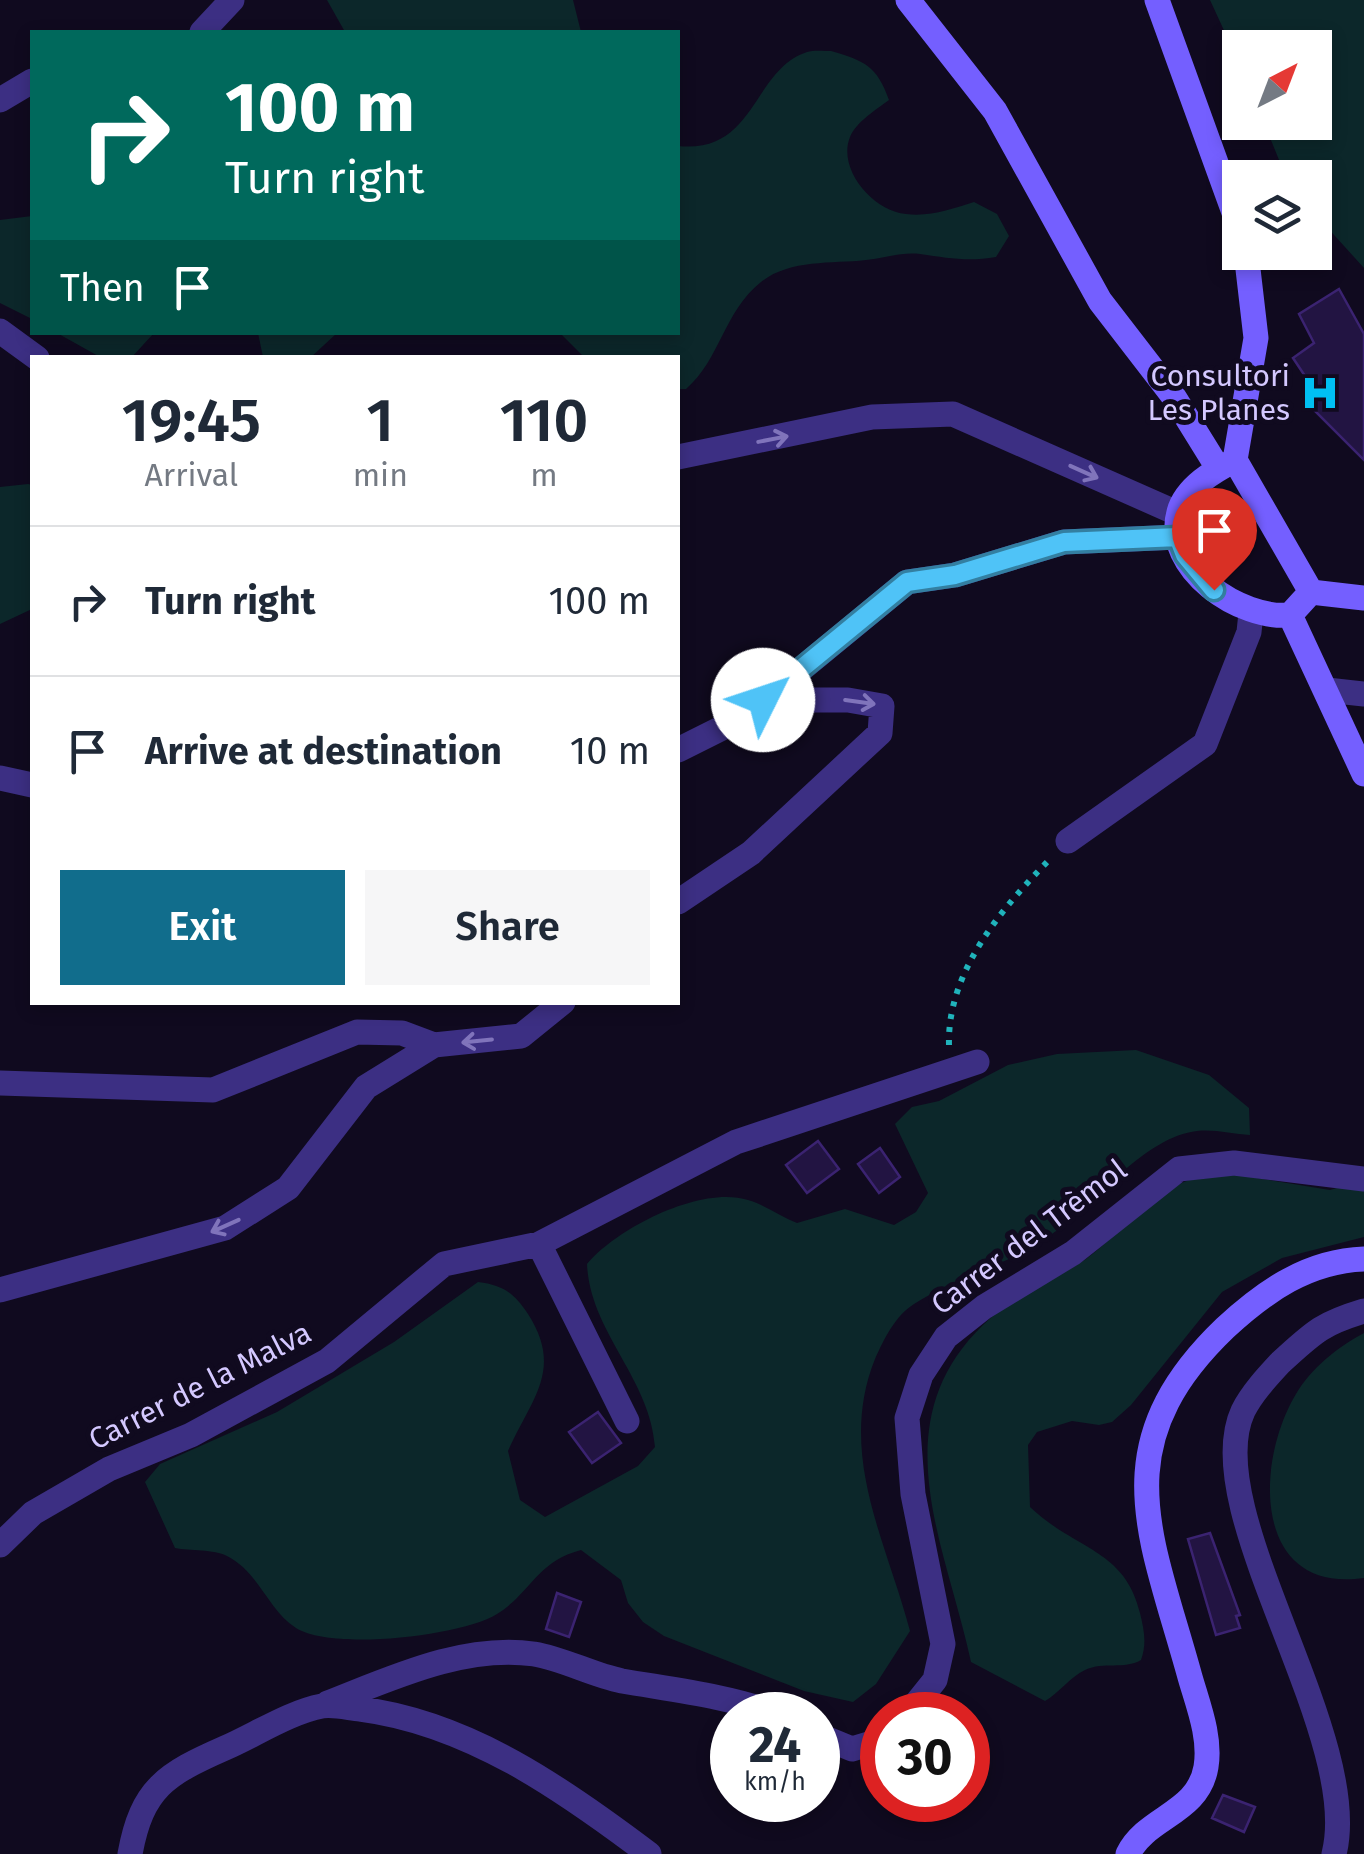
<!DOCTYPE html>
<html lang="en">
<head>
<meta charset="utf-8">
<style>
  body { margin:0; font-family:"Fira Sans",sans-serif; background:#f6f6f7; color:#1f2937; height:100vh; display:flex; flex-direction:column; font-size:38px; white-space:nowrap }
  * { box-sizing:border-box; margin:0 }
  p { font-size:32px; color:#747a83 }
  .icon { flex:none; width:55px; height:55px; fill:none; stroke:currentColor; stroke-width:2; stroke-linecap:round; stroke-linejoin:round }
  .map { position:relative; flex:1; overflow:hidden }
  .drawer { position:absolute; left:30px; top:355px; width:650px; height:650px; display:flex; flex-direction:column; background:#fff; border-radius:0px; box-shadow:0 5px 15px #0003 }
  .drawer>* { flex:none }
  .banner { position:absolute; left:30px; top:30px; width:650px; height:305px; border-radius:0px; box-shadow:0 5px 15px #0003; background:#00695c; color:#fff; overflow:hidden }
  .needle { width:65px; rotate:42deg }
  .controls { position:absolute; left:1222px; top:30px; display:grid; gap:20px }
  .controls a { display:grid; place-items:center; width:110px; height:110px; border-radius:0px; background:#fff; box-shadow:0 5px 15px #0003; font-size:50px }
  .speed { position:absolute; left:710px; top:1692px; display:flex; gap:20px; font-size:50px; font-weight:700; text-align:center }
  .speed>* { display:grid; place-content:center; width:130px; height:130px; border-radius:50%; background:#fff; box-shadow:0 5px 15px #0003; line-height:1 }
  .speed small { font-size:25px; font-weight:400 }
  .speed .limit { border:15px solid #d22; background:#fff; color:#111 }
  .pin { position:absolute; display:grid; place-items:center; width:85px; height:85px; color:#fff; margin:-102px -42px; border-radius:50% 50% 50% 0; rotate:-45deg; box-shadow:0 0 10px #0007 }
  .pin .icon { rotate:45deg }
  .me { position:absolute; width:110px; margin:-55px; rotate:49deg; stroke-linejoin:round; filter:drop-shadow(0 0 8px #0008) }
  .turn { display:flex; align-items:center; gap:35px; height:210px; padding:0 30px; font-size:45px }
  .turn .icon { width:130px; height:130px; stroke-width:2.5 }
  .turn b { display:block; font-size:70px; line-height:85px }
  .then { display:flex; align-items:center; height:95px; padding:0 30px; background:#0003; gap:20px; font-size:38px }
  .eta { display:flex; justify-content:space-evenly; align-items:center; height:170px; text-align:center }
  .eta b { font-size:60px; font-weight:600; line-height:70px }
  .action { display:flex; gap:20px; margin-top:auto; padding:20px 30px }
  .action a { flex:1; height:115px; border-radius:0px; background:#116d8c; color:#fff; font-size:40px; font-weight:600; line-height:115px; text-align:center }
  .action a+a { background:#f6f6f7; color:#1f2937 }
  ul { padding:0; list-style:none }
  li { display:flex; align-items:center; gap:30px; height:150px; padding:0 30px; border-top:2px solid #e0e1e3 }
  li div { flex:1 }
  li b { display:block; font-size:38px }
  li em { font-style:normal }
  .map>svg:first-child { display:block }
  .green { fill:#0c272a }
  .building { fill:#221442; stroke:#3b2371; stroke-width:2.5 }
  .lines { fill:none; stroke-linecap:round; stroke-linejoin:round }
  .path { stroke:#20b3bb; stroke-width:6; stroke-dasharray:5 8; stroke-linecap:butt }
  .street { stroke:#3c2f83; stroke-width:25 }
  .secondary { stroke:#745fff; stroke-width:25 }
  .oneway { stroke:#8074bb }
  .route-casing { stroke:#337fa1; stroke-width:25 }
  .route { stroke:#4fc3f7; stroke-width:18 }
  .labels { text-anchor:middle; stroke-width:10; stroke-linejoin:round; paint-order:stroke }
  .poi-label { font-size:30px; fill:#d4c8ff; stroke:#100a1f; text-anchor:end }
  .street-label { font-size:30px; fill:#d4c8ff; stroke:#100a1f }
</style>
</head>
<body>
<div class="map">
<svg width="1364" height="1854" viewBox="0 0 1364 1854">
  <rect width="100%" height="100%" fill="#100a1f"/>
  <path class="green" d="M 327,0 L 573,0 L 581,32 L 345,32 Z
    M 1210,0 L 1364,0 L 1364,268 L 1315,214 L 1315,178 L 1286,177 L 1264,123 L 1315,122 L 1315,48 L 1240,48 L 1240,65 Z
    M 831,51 C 865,61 877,66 889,100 C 877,109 856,122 850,137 C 837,169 873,211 906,214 C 930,217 952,209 974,202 L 997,214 L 1009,236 L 996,257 C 968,262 948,258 920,254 C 901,252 884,258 866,260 C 831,264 790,259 761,282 C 724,311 720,360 686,389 L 678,389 L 678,358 L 584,357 L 560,333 L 678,332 L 678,146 C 756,154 752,70 807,52 C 813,50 824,51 831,51 Z
    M 32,216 L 32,319 L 0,303 L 0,220 Z
    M 57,333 L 154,333 L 131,358 L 100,357 Z
    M 258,333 L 258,332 L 337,333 L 310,358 L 263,357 Z
    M 28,484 L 32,485 L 32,609 L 0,624 L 0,487 Z
    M 1136,1050 L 1209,1075 L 1249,1108 L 1250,1135 C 1233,1134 1214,1129 1197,1131 C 1147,1136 1094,1202 1056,1231 C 1014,1264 959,1275 914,1304 C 895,1316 884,1339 875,1359 C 837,1454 886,1540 910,1631 L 876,1684 L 853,1702 L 804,1691 L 664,1636 L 643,1622 L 628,1603 L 621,1580 L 581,1550 C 536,1562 532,1592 497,1614 C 462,1636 332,1651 296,1628 C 268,1610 259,1572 227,1556 C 214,1549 190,1551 175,1548 L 145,1482 L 160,1464 L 277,1412 L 394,1342 L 478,1282 C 503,1285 514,1293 528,1314 C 564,1370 531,1399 508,1451 L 520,1500 L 545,1517 L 638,1466 L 655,1447 C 650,1378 590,1332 587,1264 C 617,1228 701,1185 748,1200 C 765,1205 781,1217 797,1223 L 845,1209 L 894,1225 L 916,1212 L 928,1193 L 895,1124 L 912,1107 L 939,1101 L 1008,1065 L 1057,1054 Z
    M 1226,1173 L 1330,1190 L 1364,1180 L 1364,1237 L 1282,1258 L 1222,1292 L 1131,1405 L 1112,1422 L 1099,1425 L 1072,1421 L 1037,1432 L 1028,1445 L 1030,1507 C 1075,1550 1125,1549 1140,1613 C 1144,1630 1147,1643 1141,1660 C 1124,1670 1104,1661 1085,1670 C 1070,1677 1059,1693 1045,1701 L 971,1662 C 946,1545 881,1424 983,1325 C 1012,1297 1053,1281 1086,1259 C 1119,1235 1149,1195 1189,1180 C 1200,1176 1215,1175 1226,1173 Z
    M 1364,1333 L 1364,1578 C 1252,1594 1255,1462 1296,1394 C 1311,1368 1338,1347 1364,1333 Z"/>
  <path class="building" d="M 1339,289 L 1364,334 L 1364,460 L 1303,399 L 1313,388 L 1293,358 L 1314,343 L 1299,314 Z
    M 818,1141 L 839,1169 L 807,1193 L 786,1165 Z
    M 880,1148 L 900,1177 L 879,1193 L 858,1164 Z
    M 598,1412 L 621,1443 L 592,1463 L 569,1432 Z
    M 1210,1533 L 1240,1615 L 1236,1616 L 1240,1628 L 1216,1635 L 1188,1539 Z
    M 557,1593 L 581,1602 L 569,1637 L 546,1629 Z
    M 1223,1795 L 1255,1807 L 1244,1832 L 1212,1818 Z"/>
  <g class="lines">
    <path class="path" d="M 949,1045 C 947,971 1003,907 1051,858"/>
    <path class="street" d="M 202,32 L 232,0
      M 0,100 L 32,81
      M 0,331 L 37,358
      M 678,457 L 872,417 L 953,414 L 1179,514
      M 1327,690 L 1364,694
      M 678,750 L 742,718 L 907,582 L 955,575 L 1064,542 L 1178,537
      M 0,778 L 32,785
      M 1068,841 L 1205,744 L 1249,632 L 1251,613
      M 678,902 L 751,853 L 880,733 L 882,706 L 848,700 L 763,700
      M 0,1083 L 213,1090 L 357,1032 L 402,1033 L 434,1045
      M 0,1290 L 225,1228 L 288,1188 L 366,1087 L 434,1045 L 521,1036 L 563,1002
      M 627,1421 L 539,1244 L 736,1142 L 977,1062
      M 0,1545 L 33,1513 L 109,1469 L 191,1435 L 327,1361 L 444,1264 L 539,1244
      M 328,1703 C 392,1678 464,1644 534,1654 C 564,1659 592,1675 622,1681 C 674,1690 729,1696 779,1715
      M 907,1715 L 935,1680 L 943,1644 L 913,1494 L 907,1418 L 921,1375 L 946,1337 L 984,1307 L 1073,1253 L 1179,1169 L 1234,1163 L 1364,1179
      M 818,1735 L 852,1749 L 882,1740
      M 130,1854 C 142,1788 166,1774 225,1748 C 255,1735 290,1712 322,1706 C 333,1704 349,1708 360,1709 C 469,1723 563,1789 649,1854
      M 1334,1854 C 1364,1736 1197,1510 1243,1411 C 1252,1393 1268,1376 1281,1362 C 1314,1332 1321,1324 1364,1311"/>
    <path class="secondary" d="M 908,0 L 995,111 L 1100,301 L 1174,397 L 1218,468
      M 1157,0 L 1240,229
      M 1235,460 C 1214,471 1186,487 1179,512 C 1163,569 1241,620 1290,615 L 1311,592
      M 1235,460 L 1256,338 L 1246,252
      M 1235,460 L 1311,592
      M 1311,592 L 1364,598
      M 1290,615 L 1364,774
      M 1128,1854 C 1147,1816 1198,1814 1206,1767 C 1211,1737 1198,1705 1190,1677 C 1151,1535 1102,1446 1225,1328 C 1265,1291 1308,1261 1364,1259"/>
  </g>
  <defs><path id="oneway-shaft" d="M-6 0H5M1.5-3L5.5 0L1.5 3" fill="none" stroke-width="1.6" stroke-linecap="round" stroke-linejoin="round" transform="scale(2.5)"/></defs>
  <g class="oneway">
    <use href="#oneway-shaft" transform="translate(773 439) rotate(-11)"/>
    <use href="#oneway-shaft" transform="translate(1084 472) rotate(24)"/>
    <use href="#oneway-shaft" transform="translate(860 702) rotate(8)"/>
    <use href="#oneway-shaft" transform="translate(477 1041) rotate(174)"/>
    <use href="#oneway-shaft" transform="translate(225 1226) rotate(156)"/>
  </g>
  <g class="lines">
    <g class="route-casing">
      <path id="route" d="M 763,700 L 907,582 L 955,575 L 1064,542 L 1178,537 L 1185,555 L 1214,590"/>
    </g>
    <use href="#route" class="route"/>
  </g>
  <defs>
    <g id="hospital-bare" transform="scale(3)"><path d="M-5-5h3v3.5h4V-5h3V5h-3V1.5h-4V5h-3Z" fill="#00c0f3" stroke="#100a1f" stroke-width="2.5" paint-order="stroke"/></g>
  </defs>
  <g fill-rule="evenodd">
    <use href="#hospital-bare" x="1320" y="393"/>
  </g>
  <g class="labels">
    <g class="poi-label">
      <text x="1290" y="386">Consultori<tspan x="1290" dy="34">Les Planes</tspan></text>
    </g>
    <g class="street-label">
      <text transform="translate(1029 1237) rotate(-37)" y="10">Carrer del Trèmol</text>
      <text transform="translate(200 1386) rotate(-27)" y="10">Carrer de la Malva</text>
    </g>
  </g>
</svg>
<div class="controls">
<a><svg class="needle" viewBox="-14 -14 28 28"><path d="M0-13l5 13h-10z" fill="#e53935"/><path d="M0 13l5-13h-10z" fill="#747a83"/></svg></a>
<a><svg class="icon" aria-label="layers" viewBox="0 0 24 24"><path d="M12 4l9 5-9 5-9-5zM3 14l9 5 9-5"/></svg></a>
</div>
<div class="speed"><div>24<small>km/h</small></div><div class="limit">30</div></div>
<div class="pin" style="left:1214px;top:590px;background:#d93025"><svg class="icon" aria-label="arrive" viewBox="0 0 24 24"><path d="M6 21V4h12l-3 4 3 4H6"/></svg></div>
<svg class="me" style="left:763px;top:700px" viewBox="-20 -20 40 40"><circle r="19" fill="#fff"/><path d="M0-13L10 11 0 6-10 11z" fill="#4fc3f7"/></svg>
<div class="banner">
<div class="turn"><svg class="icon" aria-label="right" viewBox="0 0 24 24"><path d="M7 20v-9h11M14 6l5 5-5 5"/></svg><div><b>100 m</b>Turn right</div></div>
<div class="then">Then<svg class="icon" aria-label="arrive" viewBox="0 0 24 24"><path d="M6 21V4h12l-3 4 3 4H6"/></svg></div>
</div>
<section class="drawer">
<div class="eta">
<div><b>19:45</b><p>Arrival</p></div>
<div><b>1</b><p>min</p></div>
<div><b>110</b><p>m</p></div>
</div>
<ul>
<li><svg class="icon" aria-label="right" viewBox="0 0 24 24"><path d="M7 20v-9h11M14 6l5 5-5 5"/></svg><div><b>Turn right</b></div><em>100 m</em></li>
<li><svg class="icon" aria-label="arrive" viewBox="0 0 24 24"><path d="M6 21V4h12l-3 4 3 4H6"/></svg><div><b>Arrive at destination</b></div><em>10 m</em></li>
</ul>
<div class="action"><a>Exit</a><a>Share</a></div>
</section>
</div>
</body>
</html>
